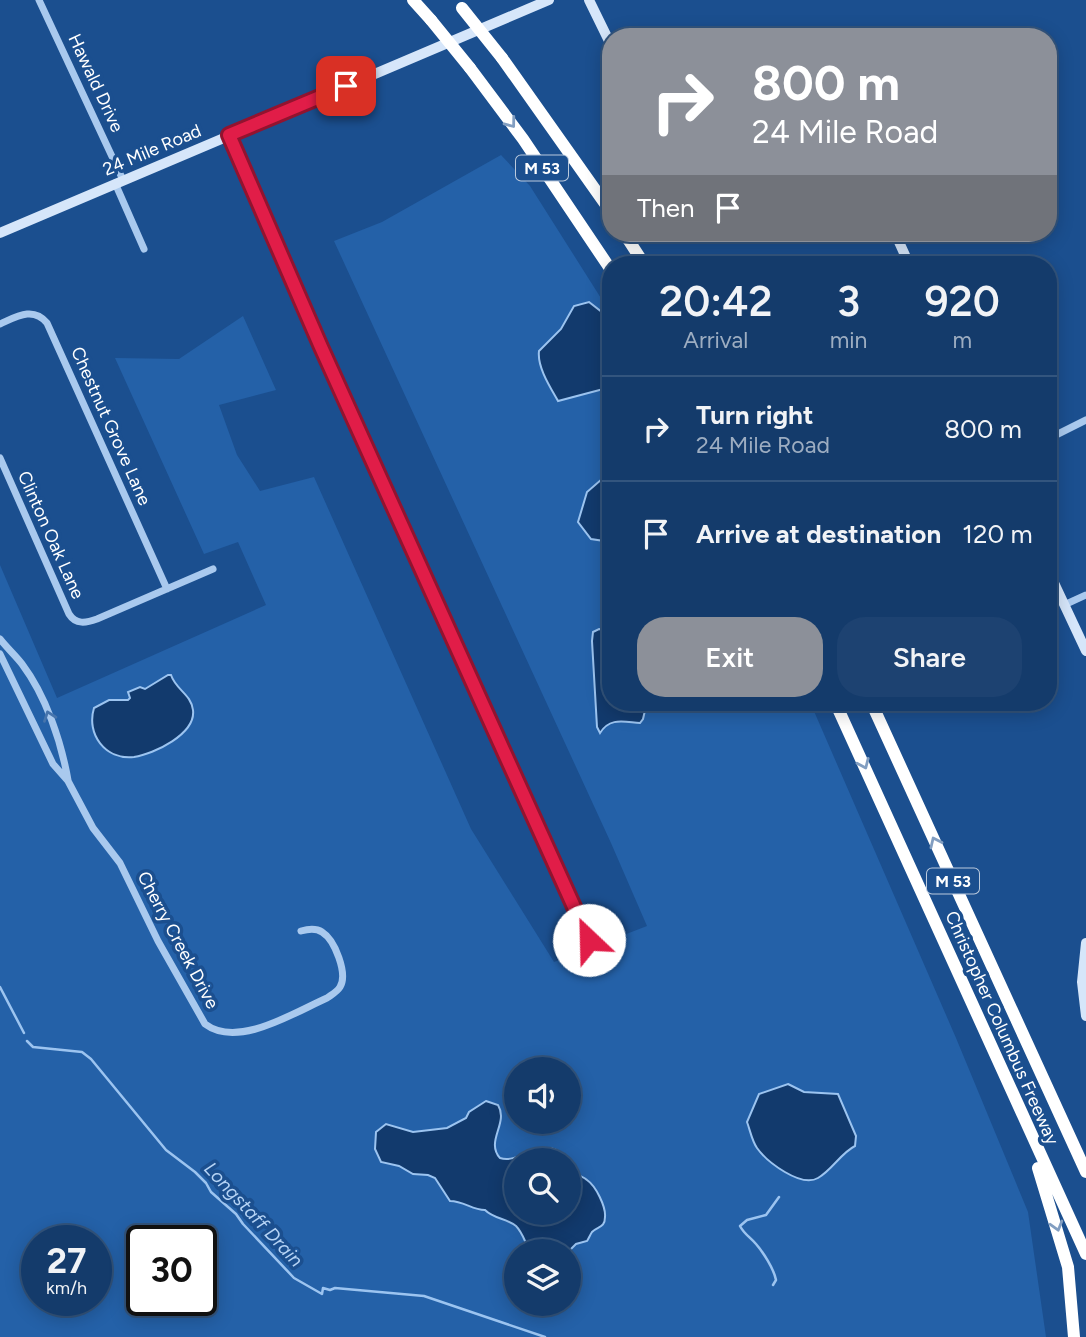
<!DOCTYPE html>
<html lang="en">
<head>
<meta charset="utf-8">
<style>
  body { margin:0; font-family:Figtree,sans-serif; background:#1d4271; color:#f1f3f6; height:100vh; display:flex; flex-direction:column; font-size:26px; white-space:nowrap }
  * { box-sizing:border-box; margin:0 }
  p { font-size:23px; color:#9dadc1 }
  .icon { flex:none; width:38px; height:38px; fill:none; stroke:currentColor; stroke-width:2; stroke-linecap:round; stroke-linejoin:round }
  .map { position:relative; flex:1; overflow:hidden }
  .drawer { position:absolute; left:602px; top:256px; width:455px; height:455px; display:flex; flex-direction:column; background:#143b6b; border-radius:28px; box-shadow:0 4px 18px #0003,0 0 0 2px #33557e }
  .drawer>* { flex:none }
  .hud { position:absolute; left:602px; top:28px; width:455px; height:214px; border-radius:28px; box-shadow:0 4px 18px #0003,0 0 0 2px #33557e; background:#8c9099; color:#fff; overflow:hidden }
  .controls { position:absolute; left:504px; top:1057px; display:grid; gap:14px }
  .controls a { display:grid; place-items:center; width:77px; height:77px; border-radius:50%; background:#143b6b; box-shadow:0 4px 18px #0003,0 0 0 2px #33557e; font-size:35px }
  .speed { position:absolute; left:21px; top:1225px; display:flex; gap:14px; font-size:35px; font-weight:700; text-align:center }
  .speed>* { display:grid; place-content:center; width:91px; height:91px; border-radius:50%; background:#143b6b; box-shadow:0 4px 18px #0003,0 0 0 2px #33557e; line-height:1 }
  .speed small { font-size:18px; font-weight:400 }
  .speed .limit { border:4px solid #111; border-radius:10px; background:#fff; color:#111 }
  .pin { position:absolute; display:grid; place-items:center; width:60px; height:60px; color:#fff; margin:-30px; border-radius:14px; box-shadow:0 4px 10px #0006 }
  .me { position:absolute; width:77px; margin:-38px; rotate:336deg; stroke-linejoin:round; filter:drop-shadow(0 0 5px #0008) }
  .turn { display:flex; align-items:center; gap:24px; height:147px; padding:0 35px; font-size:32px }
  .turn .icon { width:91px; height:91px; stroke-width:2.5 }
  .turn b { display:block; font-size:49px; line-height:60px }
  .then { display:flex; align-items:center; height:66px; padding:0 35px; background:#0003; gap:14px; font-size:26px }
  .eta { display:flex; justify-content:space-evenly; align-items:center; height:119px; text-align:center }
  .eta b { font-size:42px; font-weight:600; line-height:49px }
  .button { display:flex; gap:14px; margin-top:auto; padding:14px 35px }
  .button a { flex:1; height:80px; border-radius:28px; background:#8c9099; color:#fff; font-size:28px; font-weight:600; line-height:80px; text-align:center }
  .button a+a { background:#1d4271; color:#f1f3f6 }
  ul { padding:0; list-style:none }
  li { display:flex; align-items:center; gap:21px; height:105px; padding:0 35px; border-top:2px solid #33557e }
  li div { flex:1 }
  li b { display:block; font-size:26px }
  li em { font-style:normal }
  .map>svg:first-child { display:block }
  .green { fill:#2461a8; fill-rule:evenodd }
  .water { fill:#123a6d; stroke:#9cc4f0; stroke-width:2; fill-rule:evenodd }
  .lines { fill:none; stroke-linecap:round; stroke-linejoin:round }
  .stream { stroke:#9cc4f0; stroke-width:2.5 }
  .street { stroke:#a9c9ee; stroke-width:7 }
  .secondary { stroke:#d6e6fa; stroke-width:10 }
  .highway { stroke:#fff; stroke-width:12 }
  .highway-bridge { stroke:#fff; stroke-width:12 }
  .oneway { stroke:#829ec1 }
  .oneway2 { stroke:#4674ac }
  .route-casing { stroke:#92132f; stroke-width:18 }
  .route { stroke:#e11d48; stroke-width:12 }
  .labels { text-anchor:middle; stroke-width:7; stroke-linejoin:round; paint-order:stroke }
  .shield { fill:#1b4f8f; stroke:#bbcadd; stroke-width:2 }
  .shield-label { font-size:16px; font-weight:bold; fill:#fff }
  .street-label { font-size:18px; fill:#fff; stroke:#1b4f8f }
  .water-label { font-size:19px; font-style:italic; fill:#b5d3f5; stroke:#1b4f8f }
</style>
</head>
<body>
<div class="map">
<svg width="1086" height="1337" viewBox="0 0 1086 1337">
  <rect width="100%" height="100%" fill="#1b4f8f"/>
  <path class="green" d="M 501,155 L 530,186 L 611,314 L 611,702 L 810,702 L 956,1038 L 1028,1212 L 1046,1337 L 0,1337 L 0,565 L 57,698 L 266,605 L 238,542 L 204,554 L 115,358 L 179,359 L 243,316 L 276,390 L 219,405 L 237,455 L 260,491 L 314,477 L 471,829 L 554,962 L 647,926 L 611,843 L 334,241 L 382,222 ZM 516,1069 L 569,1069 L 569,1122 L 516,1122 ZM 516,1160 L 569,1160 L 569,1213 L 516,1213 ZM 37,1241 L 96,1241 L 96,1300 L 37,1300 ZM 142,1241 L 201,1241 L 201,1300 L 142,1300 ZM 516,1251 L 569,1251 L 569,1304 L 516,1304 Z"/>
  <path class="water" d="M 589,302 L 603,313 L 611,329 L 611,387 L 558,401 C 550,387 537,367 539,351 L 561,329 L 574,306 Z
    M 602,479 L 611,480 L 611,542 L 591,539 L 578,522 L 587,492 Z
    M 599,629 L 611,633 L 611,702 L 647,702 L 643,719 L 640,723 C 624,722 610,717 600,733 L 597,727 L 592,641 L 593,632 Z
    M 168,675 L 171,675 C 176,690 191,694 193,710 C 196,734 154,754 134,757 C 105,760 86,734 94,708 L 109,700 L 128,700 L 130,698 L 128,692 L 140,687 L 145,689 Z
    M 788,1084 L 804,1092 L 838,1094 L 856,1136 L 855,1146 C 841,1153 832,1170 818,1178 C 801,1188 767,1162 757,1148 C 752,1141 750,1130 747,1122 L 759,1094 Z
    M 486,1101 L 498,1105 C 509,1123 485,1141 500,1158 C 516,1163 531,1147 547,1148 C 562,1148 567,1160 574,1171 C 577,1176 583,1176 587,1180 C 596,1186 606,1207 605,1217 C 605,1228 598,1226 592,1232 C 590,1235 589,1238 587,1241 L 576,1244 L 569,1251 L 530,1251 C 525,1243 523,1233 516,1226 C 506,1218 494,1219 485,1210 C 472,1210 464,1201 450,1201 L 435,1178 L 428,1175 L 413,1174 L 399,1166 L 381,1162 L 375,1149 L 376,1132 L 386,1124 L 413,1132 L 447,1128 L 466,1118 L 469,1112 ZM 569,1160 L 569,1213 L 516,1213 L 516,1160 Z"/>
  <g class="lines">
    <path class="stream" d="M 0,987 L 24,1033
      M 27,1041 L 33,1047 L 82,1052 L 91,1059 L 166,1150 L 195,1172 L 206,1183 L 211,1192 L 236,1214 L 243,1224 L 294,1278 L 322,1294 L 323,1288 L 330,1290 L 335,1288 L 424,1296 L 545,1337
      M 773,1285 L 776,1280 C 774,1269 763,1252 756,1244 C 750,1237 744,1234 740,1226 L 747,1220 L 766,1215 L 779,1197"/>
    <path class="street" d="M 39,0 L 123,180
      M 229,135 L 321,347 L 589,941
      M 115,183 L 144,249
      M 0,324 C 16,317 33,306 47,323 L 167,589
      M 1048,439 L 1086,420
      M 0,458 L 69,614 C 76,625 86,623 97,619 L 213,569
      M 1064,605 L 1086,595
      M 0,639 C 7,648 15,655 22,664 C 46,696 61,741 68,780
      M 0,654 L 53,764 L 68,781 L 93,828 L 120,863 L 158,941 L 205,1024 C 238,1049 295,1012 327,998 C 331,995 337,992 340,987 C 348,974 335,940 322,932 C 316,928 308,929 301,931
      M 582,944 L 598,937"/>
    <path class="secondary" d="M 589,0 L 611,45
      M 0,233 L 549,0
      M 895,233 L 909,264
      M 1048,570 L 1086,651
      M 1086,943 L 1082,982 L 1086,1016"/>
    <path class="highway" d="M 413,0 L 431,20
      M 502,58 L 611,212
      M 470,68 L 523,139 L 611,270
      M 624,233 L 644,264
      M 835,702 L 1086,1254
      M 871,702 L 1086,1172
      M 1038,1168 L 1068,1267 L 1074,1337"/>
    <path class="highway-bridge" d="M 462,8 L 502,58
      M 431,20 L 470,68"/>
  </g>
  <defs><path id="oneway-chevron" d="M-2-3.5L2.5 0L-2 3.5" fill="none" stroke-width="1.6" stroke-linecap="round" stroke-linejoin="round" transform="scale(1.75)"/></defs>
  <g class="oneway">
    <use href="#oneway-chevron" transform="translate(511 123) rotate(53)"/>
    <use href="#oneway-chevron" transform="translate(864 764) rotate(66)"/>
    <use href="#oneway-chevron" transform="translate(935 842) rotate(-115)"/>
    <use href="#oneway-chevron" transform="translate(1057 1226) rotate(74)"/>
  </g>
  <use class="oneway2" href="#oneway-chevron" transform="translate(49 716) rotate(-110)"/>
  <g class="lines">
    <g class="route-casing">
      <path id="route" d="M 346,86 L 229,135 L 321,347 L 589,940"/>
    </g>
    <use href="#route" class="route"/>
  </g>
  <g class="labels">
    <g class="shield">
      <rect x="516" y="155.5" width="52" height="25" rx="5"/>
      <rect x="927" y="868.5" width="52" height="25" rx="5"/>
    </g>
    <g class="shield-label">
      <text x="542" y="174">M 53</text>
      <text x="953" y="887">M 53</text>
    </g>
    <g class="street-label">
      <text transform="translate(96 83) rotate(65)" y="6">Hawald Drive</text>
      <text transform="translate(152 150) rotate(-23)" y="6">24 Mile Road</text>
      <text transform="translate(111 426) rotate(66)" y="6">Chestnut Grove Lane</text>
      <text transform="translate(51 535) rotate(66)" y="6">Clinton Oak Lane</text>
      <text transform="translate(178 940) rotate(62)" y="6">Cherry Creek Drive</text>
      <text transform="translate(1002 1028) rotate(66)" y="6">Christopher Columbus Freeway</text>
    </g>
    <g class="water-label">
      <text transform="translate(254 1214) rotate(47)" y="7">Longstaff Drain</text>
    </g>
  </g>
</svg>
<div class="controls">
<a><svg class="icon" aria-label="sound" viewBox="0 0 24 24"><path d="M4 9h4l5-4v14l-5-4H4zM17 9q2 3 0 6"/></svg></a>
<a><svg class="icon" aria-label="search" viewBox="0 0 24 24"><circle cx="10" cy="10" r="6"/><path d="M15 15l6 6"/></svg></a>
<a><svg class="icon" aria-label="layers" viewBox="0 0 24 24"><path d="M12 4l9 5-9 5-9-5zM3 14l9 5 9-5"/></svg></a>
</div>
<div class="speed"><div>27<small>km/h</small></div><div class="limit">30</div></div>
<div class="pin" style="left:346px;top:86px;background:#d93025"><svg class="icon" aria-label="arrive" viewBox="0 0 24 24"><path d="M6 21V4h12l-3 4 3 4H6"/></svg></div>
<svg class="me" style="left:589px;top:940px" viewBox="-20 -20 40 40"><circle r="19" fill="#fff"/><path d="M0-13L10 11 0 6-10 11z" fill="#e11d48"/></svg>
<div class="hud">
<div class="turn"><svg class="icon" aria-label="right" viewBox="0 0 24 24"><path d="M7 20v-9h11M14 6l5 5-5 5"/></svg><div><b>800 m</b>24 Mile Road</div></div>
<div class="then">Then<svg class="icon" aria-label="arrive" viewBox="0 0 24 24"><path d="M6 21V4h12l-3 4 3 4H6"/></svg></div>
</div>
<section class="drawer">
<div class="eta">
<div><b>20:42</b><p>Arrival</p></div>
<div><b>3</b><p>min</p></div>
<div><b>920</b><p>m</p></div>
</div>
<ul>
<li><svg class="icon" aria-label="right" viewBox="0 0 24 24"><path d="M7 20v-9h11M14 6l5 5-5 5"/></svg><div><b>Turn right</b><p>24 Mile Road</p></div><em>800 m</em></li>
<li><svg class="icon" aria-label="arrive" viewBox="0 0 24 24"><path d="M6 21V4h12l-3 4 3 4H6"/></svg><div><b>Arrive at destination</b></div><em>120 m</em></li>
</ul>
<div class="button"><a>Exit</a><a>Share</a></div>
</section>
</div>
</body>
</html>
